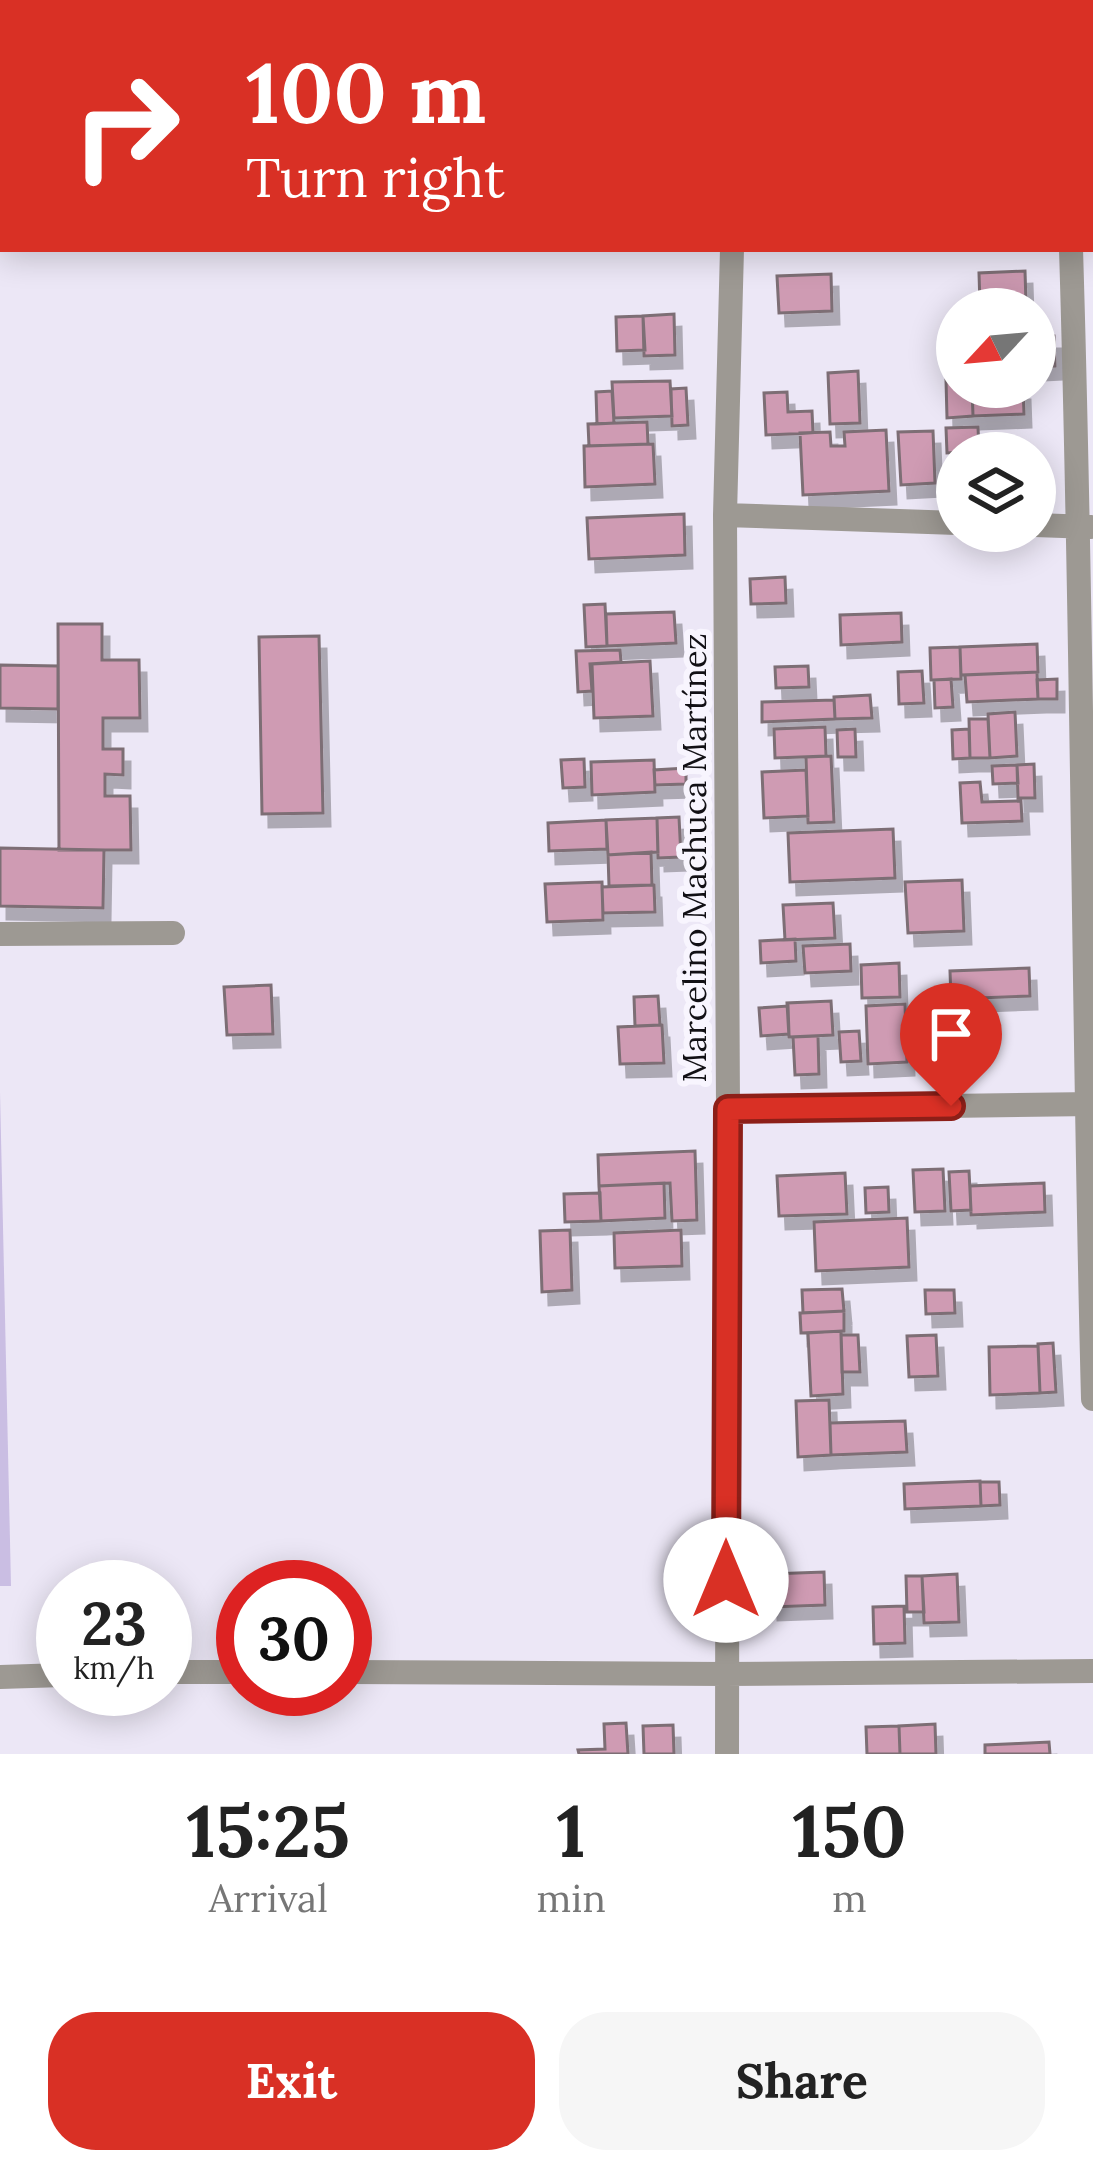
<!DOCTYPE html>
<html lang="en">
<head>
<meta charset="utf-8">
<style>
  body { margin:0; font-family:Lora,serif; background:#f6f6f6; color:#222; height:100vh; display:flex; flex-direction:column; font-size:45px; white-space:nowrap }
  * { box-sizing:border-box; margin:0 }
  p { font-size:39px; color:#767676 }
  .icon { flex:none; width:66px; height:66px; fill:none; stroke:currentColor; stroke-width:2; stroke-linecap:round; stroke-linejoin:round }
  .map { position:relative; height:1754px; overflow:hidden }
  .panel { display:flex; flex-direction:column; background:#fff; flex:1 }
  .panel>* { flex:none }
  .banner { position:absolute; left:0px; top:0px; width:1095px; height:252px; box-shadow:0 6px 30px #0003; background:#d93025; color:#fff; overflow:hidden }
  .needle { width:78px; rotate:244deg }
  .fabs { position:absolute; left:936px; top:288px; display:grid; gap:24px }
  .fabs a { display:grid; place-items:center; width:120px; height:120px; border-radius:50%; background:#fff; box-shadow:0 6px 30px #0003; font-size:60px }
  .speed { position:absolute; left:36px; top:1560px; display:flex; gap:24px; font-size:60px; font-weight:700; text-align:center }
  .speed>* { display:grid; place-content:center; width:156px; height:156px; border-radius:50%; background:#fff; box-shadow:0 6px 30px #0003; line-height:1 }
  .speed small { font-size:30px; font-weight:400 }
  .speed .limit { border:18px solid #d22; background:#fff; color:#111 }
  .pin { position:absolute; display:grid; place-items:center; width:102px; height:102px; color:#fff; margin:-123px -51px; border-radius:50% 50% 50% 0; rotate:-45deg; box-shadow:0 0 12px #0007 }
  .pin .icon { rotate:45deg }
  .me { position:absolute; width:132px; margin:-66px; rotate:0deg; stroke-linejoin:round; filter:drop-shadow(0 0 9px #0008) }
  .turn { display:flex; align-items:center; gap:42px; height:252px; padding:0 48px; font-size:54px }
  .turn .icon { width:156px; height:156px; stroke-width:2.5 }
  .turn b { display:block; font-size:84px; line-height:102px }
  .eta { display:flex; justify-content:space-evenly; align-items:center; height:204px; text-align:center }
  .eta b { font-size:72px; font-weight:700; line-height:84px }
  .action { display:flex; gap:24px; margin-top:auto; padding:24px 48px }
  .action a { flex:1; height:138px; border-radius:48px; background:#d93025; color:#fff; font-size:48px; font-weight:700; line-height:138px; text-align:center }
  .action a+a { background:#f6f6f6; color:#222 }
  .map>svg:first-child { display:block }
  .green { fill:#cabee3 }
  .building { fill:#cf9bb3; stroke:#7d6e74; stroke-width:3; filter:url(#shadow) }
  .lines { fill:none; stroke-linecap:round; stroke-linejoin:round }
  .lane { stroke:#9d9993; stroke-width:12 }
  .street { stroke:#9d9993; stroke-width:24 }
  .route-casing { stroke:#8d1f18; stroke-width:30 }
  .route { stroke:#d93025; stroke-width:21 }
  .labels { text-anchor:middle; stroke-width:12; stroke-linejoin:round; paint-order:stroke }
  .street-label { font-size:33px; fill:#121015; stroke:#f8f5fe }
</style>
</head>
<body>
<div class="map">
<svg width="1093" height="1754" viewBox="0 0 1093 1754">
  <defs>
    <filter id="shadow"><feDropShadow dx="7" dy="13" stdDeviation="0" flood-color="#0004"/></filter>
  </defs>
  <rect width="100%" height="100%" fill="#ece7f6"/>
  <path class="green" d="M 0,1092 L 11,1586 L 0,1586 Z"/>
  <path class="building" d="M 1025,271 L 1026,303 L 980,305 L 979,273 Z
    M 831,274 L 832,311 L 779,313 L 777,276 Z
    M 674,314 L 675,355 L 644,356 L 643,316 Z
    M 643,316 L 645,350 L 617,351 L 616,317 Z
    M 1037,336 L 1054,336 L 1055,366 L 1038,367 Z
    M 858,371 L 860,423 L 830,424 L 828,373 Z
    M 946,380 L 957,380 L 957,387 L 972,387 L 973,416 L 947,418 Z
    M 670,381 L 672,416 L 614,418 L 612,382 Z
    M 972,387 L 1023,387 L 1024,414 L 973,416 Z
    M 686,388 L 688,425 L 672,426 L 671,389 Z
    M 612,391 L 614,423 L 597,424 L 596,392 Z
    M 787,392 L 788,412 L 812,411 L 813,433 L 766,435 L 764,393 Z
    M 647,422 L 648,444 L 589,446 L 588,424 Z
    M 978,427 L 979,451 L 947,453 L 946,428 Z
    M 886,430 L 889,491 L 803,495 L 800,433 L 830,432 L 831,446 L 845,446 L 844,432 Z
    M 933,431 L 935,483 L 901,485 L 898,432 Z
    M 653,444 L 655,484 L 585,487 L 584,446 Z
    M 684,514 L 685,555 L 589,559 L 587,518 Z
    M 785,577 L 786,603 L 751,604 L 750,579 Z
    M 605,604 L 607,646 L 586,647 L 584,605 Z
    M 674,612 L 676,643 L 607,646 L 606,614 Z
    M 901,613 L 902,642 L 841,645 L 840,615 Z
    M 58,624 L 102,624 L 102,660 L 139,660 L 140,718 L 103,718 L 103,749 L 123,749 L 123,775 L 105,774 L 105,796 L 130,796 L 131,850 L 59,850 Z
    M 319,636 L 323,813 L 262,814 L 259,637 Z
    M 1037,644 L 1038,672 L 961,675 L 960,647 Z
    M 960,647 L 961,679 L 931,680 L 930,648 Z
    M 620,650 L 621,662 L 590,664 L 592,691 L 578,692 L 576,651 Z
    M 650,661 L 653,716 L 594,718 L 592,664 Z
    M 0,665 L 58,666 L 58,709 L 0,708 Z
    M 808,666 L 809,687 L 776,688 L 775,667 Z
    M 922,671 L 924,703 L 899,704 L 898,672 Z
    M 1037,672 L 1038,699 L 967,702 L 965,675 Z
    M 951,679 L 953,707 L 935,708 L 934,680 Z
    M 1057,679 L 1057,699 L 1038,699 L 1037,680 Z
    M 870,695 L 872,718 L 835,719 L 834,697 Z
    M 834,700 L 835,719 L 762,722 L 762,702 Z
    M 1015,712 L 1017,756 L 990,758 L 988,714 Z
    M 969,719 L 988,719 L 990,758 L 970,758 Z
    M 825,727 L 826,756 L 775,758 L 774,729 Z
    M 855,729 L 856,757 L 838,757 L 837,730 Z
    M 969,729 L 970,758 L 953,759 L 952,730 Z
    M 831,756 L 834,822 L 808,823 L 806,757 Z
    M 584,759 L 585,787 L 563,788 L 561,760 Z
    M 654,760 L 655,792 L 592,795 L 591,762 Z
    M 1034,764 L 1035,798 L 1018,798 L 1017,765 Z
    M 1017,765 L 1018,783 L 993,784 L 992,766 Z
    M 686,768 L 686,784 L 655,785 L 654,770 Z
    M 806,770 L 808,816 L 764,818 L 762,772 Z
    M 980,782 L 982,802 L 1021,801 L 1022,821 L 962,823 L 960,783 Z
    M 679,817 L 681,857 L 658,858 L 657,818 Z
    M 657,818 L 658,852 L 608,855 L 606,820 Z
    M 606,820 L 607,849 L 549,851 L 548,823 Z
    M 893,829 L 895,878 L 790,882 L 788,833 Z
    M 0,848 L 104,850 L 103,908 L 0,906 Z
    M 651,852 L 652,885 L 609,886 L 608,855 Z
    M 962,880 L 964,931 L 908,933 L 905,882 Z
    M 602,882 L 603,920 L 547,922 L 545,884 Z
    M 654,885 L 655,912 L 603,913 L 602,887 Z
    M 833,903 L 835,938 L 785,940 L 783,905 Z
    M 795,939 L 796,961 L 761,963 L 760,941 Z
    M 850,944 L 851,971 L 805,973 L 803,946 Z
    M 899,963 L 900,997 L 862,998 L 861,965 Z
    M 1029,968 L 1030,996 L 951,999 L 950,971 Z
    M 271,985 L 273,1034 L 227,1035 L 224,987 Z
    M 658,996 L 660,1025 L 635,1026 L 634,997 Z
    M 831,1001 L 833,1035 L 789,1037 L 787,1003 Z
    M 905,1004 L 907,1062 L 868,1064 L 866,1006 Z
    M 788,1006 L 789,1034 L 761,1036 L 759,1008 Z
    M 662,1025 L 664,1063 L 620,1064 L 618,1027 Z
    M 859,1031 L 861,1061 L 841,1062 L 839,1032 Z
    M 818,1036 L 819,1074 L 795,1075 L 793,1037 Z
    M 695,1151 L 697,1220 L 672,1221 L 670,1183 L 599,1186 L 598,1155 Z
    M 943,1169 L 945,1211 L 915,1212 L 913,1170 Z
    M 969,1171 L 971,1210 L 951,1211 L 949,1172 Z
    M 845,1173 L 847,1214 L 779,1216 L 777,1176 Z
    M 664,1183 L 665,1218 L 601,1221 L 599,1186 Z
    M 1044,1183 L 1045,1212 L 971,1215 L 970,1186 Z
    M 888,1187 L 889,1212 L 866,1213 L 865,1188 Z
    M 600,1193 L 601,1221 L 565,1222 L 564,1194 Z
    M 907,1218 L 909,1267 L 816,1271 L 814,1222 Z
    M 570,1230 L 572,1290 L 542,1292 L 540,1231 Z
    M 681,1230 L 682,1266 L 615,1268 L 614,1233 Z
    M 842,1289 L 844,1311 L 803,1313 L 802,1290 Z
    M 925,1290 L 954,1290 L 955,1313 L 926,1314 Z
    M 844,1311 L 844,1331 L 801,1333 L 800,1313 Z
    M 841,1331 L 843,1394 L 811,1396 L 808,1333 Z
    M 841,1335 L 858,1335 L 860,1372 L 842,1372 Z
    M 936,1335 L 938,1376 L 909,1377 L 907,1336 Z
    M 1053,1343 L 1056,1392 L 1040,1393 L 1038,1344 Z
    M 1038,1346 L 1040,1393 L 990,1395 L 989,1347 Z
    M 829,1400 L 831,1455 L 798,1457 L 796,1401 Z
    M 905,1421 L 907,1452 L 831,1455 L 830,1423 Z
    M 980,1481 L 981,1506 L 905,1509 L 904,1484 Z
    M 980,1482 L 999,1482 L 1000,1505 L 981,1506 Z
    M 770,1569 L 771,1601 L 750,1602 L 748,1570 Z
    M 824,1572 L 825,1605 L 771,1607 L 770,1574 Z
    M 957,1574 L 959,1622 L 924,1623 L 922,1576 Z
    M 906,1576 L 922,1576 L 924,1612 L 907,1612 Z
    M 904,1606 L 905,1643 L 874,1644 L 873,1607 Z
    M 626,1723 L 628,1754 L 579,1754 L 578,1750 L 605,1749 L 604,1724 Z
    M 935,1724 L 936,1754 L 900,1754 L 899,1726 Z
    M 673,1725 L 674,1754 L 644,1754 L 643,1726 Z
    M 899,1726 L 900,1754 L 867,1754 L 866,1727 Z
    M 1049,1742 L 1050,1754 L 985,1754 L 985,1745 Z"/>
  <g class="lines">
    <path class="lane" d="M 413,0 L 414,3"/>
    <path class="street" d="M 138,0 L 139,3
      M 730,0 L 731,3
      M 0,29 L 3,29
      M 1092,42 L 1093,42
      M 1071,249 C 1083,632 1083,1016 1093,1399
      M 725,515 L 957,523
      M 1035,525 L 1091,527
      M 0,934 L 173,933
      M 728,1109 L 1093,1104
      M 165,1672 L 243,1672
      M 345,1672 L 725,1674 L 1093,1671
      M 0,1677 L 63,1675
      M 727,1754 L 728,1109 L 725,515 L 732,249"/>
  </g>
  <g class="lines">
    <g class="route-casing">
      <path id="route" d="M 726,1580 L 728,1109 L 951,1106"/>
    </g>
    <use href="#route" class="route"/>
  </g>
  <g class="labels">
    <g class="street-label">
      <text transform="translate(694 858) rotate(-90)" y="12">Marcelino Machuca Martínez</text>
    </g>
  </g>
</svg>
<div class="fabs">
<a><svg class="needle" viewBox="-14 -14 28 28"><path d="M0-13l5 13h-10z" fill="#e53935"/><path d="M0 13l5-13h-10z" fill="#767676"/></svg></a>
<a><svg class="icon" aria-label="layers" viewBox="0 0 24 24"><path d="M12 4l9 5-9 5-9-5zM3 14l9 5 9-5"/></svg></a>
</div>
<div class="speed"><div>23<small>km/h</small></div><div class="limit">30</div></div>
<div class="pin" style="left:951px;top:1106px;background:#d93025"><svg class="icon" aria-label="arrive" viewBox="0 0 24 24"><path d="M6 21V4h12l-3 4 3 4H6"/></svg></div>
<svg class="me" style="left:726px;top:1580px" viewBox="-20 -20 40 40"><circle r="19" fill="#fff"/><path d="M0-13L10 11 0 6-10 11z" fill="#d93025"/></svg>
<div class="banner">
<div class="turn"><svg class="icon" aria-label="right" viewBox="0 0 24 24"><path d="M7 20v-9h11M14 6l5 5-5 5"/></svg><div><b>100 m</b>Turn right</div></div>
</div>
</div>
<section class="panel">
<div class="eta">
<div><b>15:25</b><p>Arrival</p></div>
<div><b>1</b><p>min</p></div>
<div><b>150</b><p>m</p></div>
</div>
<div class="action"><a>Exit</a><a>Share</a></div>
</section>
</body>
</html>
